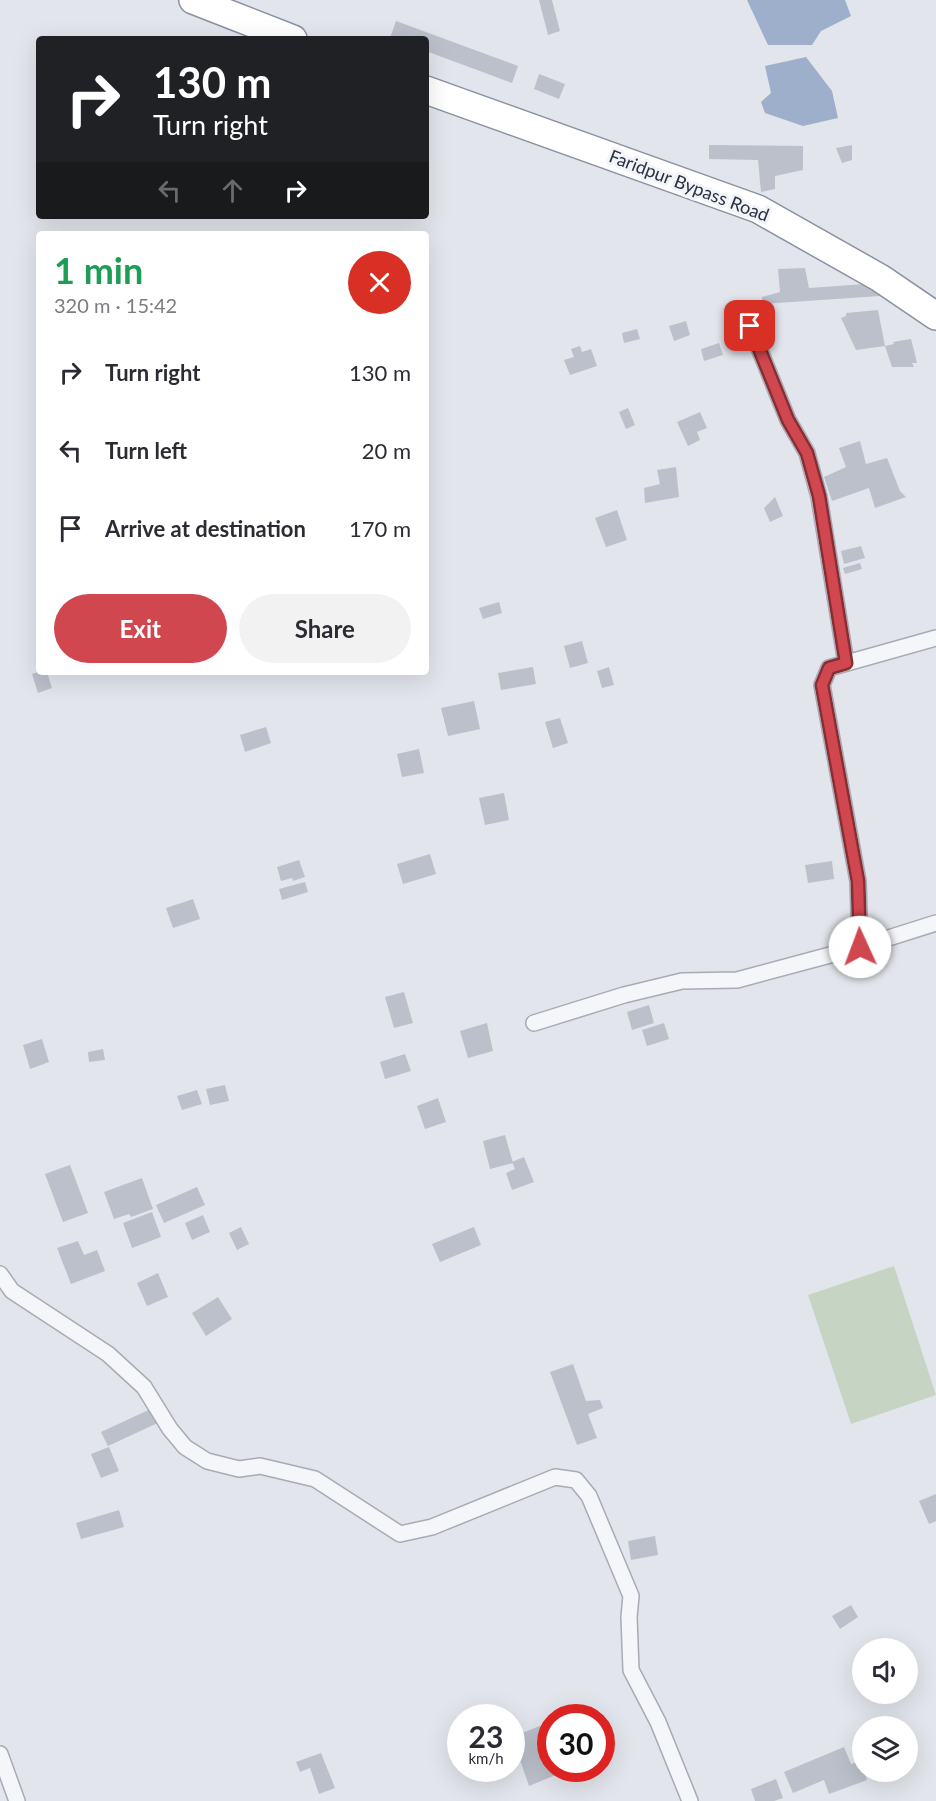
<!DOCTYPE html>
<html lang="en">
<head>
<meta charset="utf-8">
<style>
  body { margin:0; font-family:Lato,sans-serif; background:#f2f2f3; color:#2b2b33; height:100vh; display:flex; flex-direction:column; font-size:22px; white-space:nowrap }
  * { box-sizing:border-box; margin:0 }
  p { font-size:20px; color:#7c7c81 }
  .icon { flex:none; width:33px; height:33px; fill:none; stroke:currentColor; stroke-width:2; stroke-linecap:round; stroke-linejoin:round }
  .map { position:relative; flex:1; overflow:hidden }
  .sheet { position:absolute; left:36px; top:231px; width:393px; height:444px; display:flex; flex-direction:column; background:#fff; border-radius:6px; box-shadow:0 6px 24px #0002 }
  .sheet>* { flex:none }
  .hud { position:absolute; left:36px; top:36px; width:393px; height:183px; border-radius:6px; box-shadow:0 6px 24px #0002; background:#202124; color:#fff; overflow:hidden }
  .tools { position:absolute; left:852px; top:1638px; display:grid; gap:12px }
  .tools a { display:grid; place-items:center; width:66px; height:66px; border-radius:50%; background:#fff; box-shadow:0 6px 24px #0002; font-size:30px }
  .speed { position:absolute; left:447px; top:1704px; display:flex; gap:12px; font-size:30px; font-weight:700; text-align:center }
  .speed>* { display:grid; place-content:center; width:78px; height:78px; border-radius:50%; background:#fff; box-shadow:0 6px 24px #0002; line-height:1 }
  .speed small { font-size:15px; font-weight:400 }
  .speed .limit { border:9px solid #d22; background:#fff; color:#111 }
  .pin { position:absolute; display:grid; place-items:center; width:51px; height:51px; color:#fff; margin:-26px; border-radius:12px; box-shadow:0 3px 9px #0006 }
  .me { position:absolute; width:66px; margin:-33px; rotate:358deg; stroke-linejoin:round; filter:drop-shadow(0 0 4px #0008) }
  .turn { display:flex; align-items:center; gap:21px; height:126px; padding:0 18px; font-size:27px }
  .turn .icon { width:78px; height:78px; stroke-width:2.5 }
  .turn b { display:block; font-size:42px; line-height:51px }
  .lanes { display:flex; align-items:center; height:57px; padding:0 18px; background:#0003; justify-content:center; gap:30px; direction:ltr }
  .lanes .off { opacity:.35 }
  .round { display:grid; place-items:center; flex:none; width:63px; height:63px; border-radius:32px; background:#f2f2f3 }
  .head { display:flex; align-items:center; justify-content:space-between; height:102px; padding:0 18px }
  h1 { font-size:36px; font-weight:700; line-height:45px; color:#1e9e55 }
  .action { display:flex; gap:12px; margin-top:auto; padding:12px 18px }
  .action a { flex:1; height:69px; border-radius:36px; background:#d04750; color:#fff; font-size:24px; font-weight:700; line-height:69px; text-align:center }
  .action a+a { background:#f2f2f3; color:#2b2b33 }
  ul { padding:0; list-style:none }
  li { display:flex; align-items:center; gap:18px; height:78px; padding:0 18px }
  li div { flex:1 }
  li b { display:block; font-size:22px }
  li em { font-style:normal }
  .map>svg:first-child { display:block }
  .green { fill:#c6d5c3 }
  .water { fill:#9dafcb }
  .building { fill:#bcc0cb }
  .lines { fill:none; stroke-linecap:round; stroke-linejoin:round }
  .street-casing { stroke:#a7abb5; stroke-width:18 }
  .highway-casing { stroke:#8991a2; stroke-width:30 }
  .street { stroke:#f5f6f9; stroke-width:15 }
  .highway { stroke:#fff; stroke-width:27 }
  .route-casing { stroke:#872e34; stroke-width:15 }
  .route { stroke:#d04750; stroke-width:10 }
  .labels { text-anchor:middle; stroke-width:6; stroke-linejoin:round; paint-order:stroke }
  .street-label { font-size:18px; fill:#2a3143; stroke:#f2f4f8 }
</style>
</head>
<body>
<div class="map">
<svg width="936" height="1801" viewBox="0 0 936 1801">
  <rect width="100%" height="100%" fill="#e2e5eb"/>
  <path class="green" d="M 894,1266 L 936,1395 L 851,1424 L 808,1295 Z"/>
  <path class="water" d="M 747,0 L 845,0 L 851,16 L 821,31 L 812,45 L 768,45 Z
    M 806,57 L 832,91 L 838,118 L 803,126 L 765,113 L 761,102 L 771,93 L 765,66 Z"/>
  <path class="building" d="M 539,0 L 552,0 L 560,31 L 548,35 Z
    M 396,21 L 518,66 L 512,83 L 426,51 L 426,39 L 390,38 Z
    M 539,74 L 565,84 L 559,99 L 534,89 Z
    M 709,145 L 803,146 L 803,170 L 775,176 L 775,189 L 761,192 L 758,160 L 709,159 Z
    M 852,145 L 852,160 L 842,163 L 836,148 Z
    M 805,268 L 809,288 L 879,283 L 880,296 L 762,304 L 762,297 L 780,292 L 778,269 Z
    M 878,310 L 885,346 L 894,344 L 893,342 L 911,339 L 917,363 L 912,363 L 914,367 L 892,367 L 885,346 L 856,350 L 841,318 L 846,316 L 846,313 Z
    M 686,321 L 690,335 L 674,341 L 669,326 Z
    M 637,329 L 640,339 L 624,343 L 622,333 Z
    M 719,343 L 723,355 L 704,361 L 701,349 Z
    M 580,346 L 582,352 L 591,349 L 597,366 L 570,375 L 564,360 L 574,357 L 571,349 Z
    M 628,408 L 635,425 L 626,429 L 619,412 Z
    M 700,412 L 707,428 L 697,432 L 700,440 L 688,446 L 677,422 Z
    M 860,441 L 866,464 L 887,458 L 900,491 L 906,497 L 875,508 L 869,488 L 832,501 L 824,477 L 846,467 L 839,448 Z
    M 676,467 L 679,497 L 645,503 L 644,488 L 660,484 L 657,470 Z
    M 775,497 L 783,516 L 770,522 L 764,508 Z
    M 617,510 L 627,540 L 606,547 L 595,518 Z
    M 861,546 L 865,558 L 844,564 L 841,551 Z
    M 860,563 L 862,569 L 845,574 L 843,568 Z
    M 499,602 L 502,613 L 483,619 L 479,608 Z
    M 582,641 L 588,663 L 570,668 L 564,646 Z
    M 533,667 L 536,684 L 501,690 L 498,673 Z
    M 609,667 L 614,685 L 602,688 L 597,671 Z
    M 38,672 L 47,672 L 52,688 L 38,693 L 32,674 Z
    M 474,701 L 480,729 L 448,736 L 441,708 Z
    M 560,718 L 568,743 L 553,748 L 545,722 Z
    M 266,727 L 271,743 L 245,752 L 240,735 Z
    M 419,749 L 424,773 L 402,777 L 397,754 Z
    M 504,793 L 509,820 L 485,825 L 479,798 Z
    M 430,854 L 436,874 L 403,884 L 397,864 Z
    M 299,860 L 305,877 L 293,881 L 292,878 L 281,881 L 277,867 Z
    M 832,861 L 834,879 L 808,883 L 805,865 Z
    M 305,882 L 308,892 L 282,900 L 279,889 Z
    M 193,899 L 200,919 L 173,928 L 166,908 Z
    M 404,992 L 413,1023 L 394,1028 L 385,997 Z
    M 649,1005 L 654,1023 L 632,1030 L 627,1012 Z
    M 487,1023 L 493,1051 L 468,1058 L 460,1031 Z
    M 664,1023 L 669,1039 L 647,1046 L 642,1030 Z
    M 42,1039 L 49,1062 L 30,1069 L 23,1045 Z
    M 103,1049 L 105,1060 L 89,1062 L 88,1052 Z
    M 405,1054 L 411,1071 L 385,1079 L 380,1062 Z
    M 225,1085 L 229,1101 L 210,1105 L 206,1089 Z
    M 197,1090 L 202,1104 L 182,1110 L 177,1096 Z
    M 438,1098 L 446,1122 L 425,1129 L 417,1106 Z
    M 505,1135 L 513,1163 L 490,1169 L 483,1141 Z
    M 524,1157 L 534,1182 L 512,1190 L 506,1173 L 515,1169 L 512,1162 Z
    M 70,1165 L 88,1213 L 63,1222 L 45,1174 Z
    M 142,1178 L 153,1209 L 131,1217 L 129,1214 L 114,1219 L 104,1192 Z
    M 197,1187 L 205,1205 L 164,1223 L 156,1205 Z
    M 152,1212 L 161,1237 L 132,1248 L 123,1223 Z
    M 203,1215 L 210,1232 L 192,1240 L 185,1223 Z
    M 241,1227 L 249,1244 L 237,1250 L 229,1233 Z
    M 474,1227 L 481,1245 L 440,1262 L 432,1244 Z
    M 78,1241 L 84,1255 L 97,1250 L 105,1271 L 71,1284 L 57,1248 Z
    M 158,1273 L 168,1297 L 147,1306 L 137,1283 Z
    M 218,1297 L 232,1319 L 206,1336 L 192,1313 Z
    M 573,1364 L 586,1401 L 600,1400 L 603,1408 L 588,1414 L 597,1438 L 577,1445 L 550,1372 Z
    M 155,1407 L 162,1421 L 108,1446 L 101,1432 Z
    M 109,1447 L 119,1471 L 101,1478 L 91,1454 Z
    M 936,1494 L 936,1521 L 929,1524 L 919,1501 Z
    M 119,1510 L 124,1527 L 81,1539 L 76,1523 Z
    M 655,1536 L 658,1555 L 631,1560 L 628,1541 Z
    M 851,1605 L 858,1617 L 840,1629 L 832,1616 Z
    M 550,1722 L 550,1768 L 556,1768 L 558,1774 L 529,1786 L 512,1737 Z
    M 844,1747 L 851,1764 L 860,1761 L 867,1780 L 829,1794 L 824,1780 L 793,1793 L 784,1772 Z
    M 321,1753 L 335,1788 L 319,1794 L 310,1768 L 300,1772 L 296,1762 Z
    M 776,1779 L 783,1798 L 774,1801 L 755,1801 L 751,1789 Z"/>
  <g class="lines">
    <g class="street-casing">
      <path id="street" d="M 750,326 L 788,420 L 807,453 L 819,497 L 846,663
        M 860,947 L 858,881 L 822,685 L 829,668 L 936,638
        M 534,1023 L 624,995 L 682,981 L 737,980 L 860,947 L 936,923
        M 0,1274 L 12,1291 L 108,1354 L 144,1387 L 170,1429 L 185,1447 L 207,1461 L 239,1469 L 260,1466 L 315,1479 L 400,1534 L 432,1527 L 555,1477 L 576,1480 L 589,1496 L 631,1596 L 629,1617 L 631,1670 L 658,1722 L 690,1801
        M 0,1754 L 17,1801"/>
    </g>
    <g class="highway-casing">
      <path id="highway" d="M 193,0 L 293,39
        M 426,90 L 758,209 L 880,278 L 936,316"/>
    </g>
    <use href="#street" class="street"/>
    <use href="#highway" class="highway"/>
  </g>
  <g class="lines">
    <g class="route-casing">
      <path id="route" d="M 750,326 L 788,420 L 807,453 L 819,496 L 846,663 L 829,668 L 822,685 L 858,881 L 860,947"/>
    </g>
    <use href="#route" class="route"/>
  </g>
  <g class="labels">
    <g class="street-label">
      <text transform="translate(689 186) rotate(21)" y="6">Faridpur Bypass Road</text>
    </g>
  </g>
</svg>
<div class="tools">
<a><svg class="icon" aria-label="sound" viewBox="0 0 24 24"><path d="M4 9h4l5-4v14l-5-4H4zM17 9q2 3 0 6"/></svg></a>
<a><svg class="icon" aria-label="layers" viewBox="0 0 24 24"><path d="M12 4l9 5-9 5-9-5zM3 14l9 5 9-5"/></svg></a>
</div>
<div class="speed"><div>23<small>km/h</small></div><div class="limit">30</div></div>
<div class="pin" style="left:750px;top:326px;background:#d93025"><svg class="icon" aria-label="arrive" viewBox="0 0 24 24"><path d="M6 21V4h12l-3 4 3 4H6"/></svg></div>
<svg class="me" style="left:860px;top:947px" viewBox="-20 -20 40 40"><circle r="19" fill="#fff"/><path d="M0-13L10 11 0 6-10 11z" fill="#d04750"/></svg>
<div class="hud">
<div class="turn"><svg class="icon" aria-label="right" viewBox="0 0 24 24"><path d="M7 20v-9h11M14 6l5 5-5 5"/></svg><div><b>130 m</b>Turn right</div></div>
<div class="lanes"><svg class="icon off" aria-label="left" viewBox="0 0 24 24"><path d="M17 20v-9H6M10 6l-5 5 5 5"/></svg><svg class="icon off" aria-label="ahead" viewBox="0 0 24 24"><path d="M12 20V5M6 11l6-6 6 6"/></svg><svg class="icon" aria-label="right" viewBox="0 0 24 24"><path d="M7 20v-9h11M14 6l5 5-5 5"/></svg></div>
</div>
<section class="sheet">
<div class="head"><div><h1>1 min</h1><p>320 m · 15:42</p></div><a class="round" style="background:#d93025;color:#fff"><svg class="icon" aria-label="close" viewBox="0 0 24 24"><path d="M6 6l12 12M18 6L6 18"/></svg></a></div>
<ul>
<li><svg class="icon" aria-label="right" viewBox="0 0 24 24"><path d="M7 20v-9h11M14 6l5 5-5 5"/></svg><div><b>Turn right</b></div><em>130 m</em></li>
<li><svg class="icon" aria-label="left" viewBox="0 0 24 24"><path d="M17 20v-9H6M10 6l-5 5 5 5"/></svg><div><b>Turn left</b></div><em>20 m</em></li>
<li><svg class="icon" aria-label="arrive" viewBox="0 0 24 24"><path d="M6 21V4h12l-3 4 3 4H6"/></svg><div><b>Arrive at destination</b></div><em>170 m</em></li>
</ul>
<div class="action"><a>Exit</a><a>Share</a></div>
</section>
</div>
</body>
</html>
